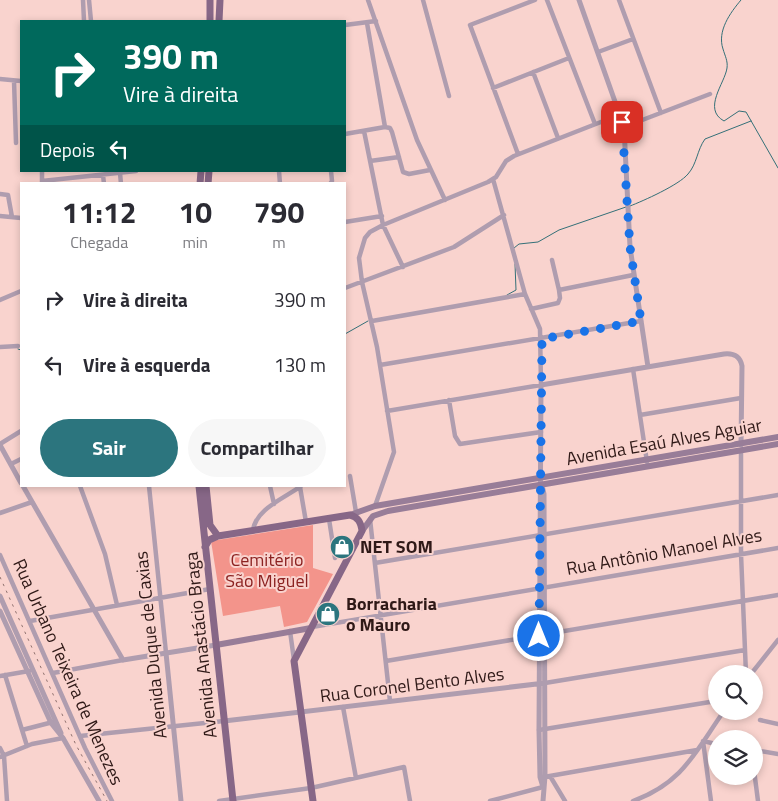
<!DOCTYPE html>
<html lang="pt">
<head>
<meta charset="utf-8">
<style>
  body { margin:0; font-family:"Titillium Web",sans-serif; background:#f7f7f7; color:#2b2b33; height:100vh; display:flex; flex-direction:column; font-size:19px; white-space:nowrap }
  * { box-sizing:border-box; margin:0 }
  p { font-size:16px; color:#7c7c81 }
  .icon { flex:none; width:28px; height:28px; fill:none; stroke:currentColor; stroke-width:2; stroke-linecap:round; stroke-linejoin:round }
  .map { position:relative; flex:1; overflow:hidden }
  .details { position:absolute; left:20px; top:182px; width:326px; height:305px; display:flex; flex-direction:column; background:#fff; border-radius:0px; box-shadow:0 2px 8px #0003 }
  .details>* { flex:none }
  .top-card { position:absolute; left:20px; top:20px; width:326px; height:152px; border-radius:0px; box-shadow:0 2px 8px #0003; background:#00695c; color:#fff; overflow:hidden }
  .tools { position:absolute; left:708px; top:665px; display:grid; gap:10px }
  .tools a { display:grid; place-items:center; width:55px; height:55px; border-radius:50%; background:#fff; box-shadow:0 2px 8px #0003; font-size:25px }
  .pin { position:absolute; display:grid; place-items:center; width:42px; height:42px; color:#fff; margin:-21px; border-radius:10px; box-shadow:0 2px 8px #0006 }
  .me { position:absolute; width:55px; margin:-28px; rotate:0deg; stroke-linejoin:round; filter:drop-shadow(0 0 4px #0008) }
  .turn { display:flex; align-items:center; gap:18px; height:105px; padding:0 20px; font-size:22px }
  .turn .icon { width:65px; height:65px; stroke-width:2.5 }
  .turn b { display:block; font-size:35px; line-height:42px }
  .then { display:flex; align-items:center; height:48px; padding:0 20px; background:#0003; gap:10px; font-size:19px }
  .eta { display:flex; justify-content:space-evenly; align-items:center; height:85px; text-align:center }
  .eta b { font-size:30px; font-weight:700; line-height:35px }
  .action { display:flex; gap:10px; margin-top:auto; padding:10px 20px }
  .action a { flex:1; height:58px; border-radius:30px; background:#2c757e; color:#fff; font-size:20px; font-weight:700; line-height:58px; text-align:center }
  .action a+a { background:#f7f7f7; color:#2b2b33 }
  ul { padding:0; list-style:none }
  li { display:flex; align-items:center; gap:15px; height:65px; padding:0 20px }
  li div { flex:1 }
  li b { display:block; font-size:19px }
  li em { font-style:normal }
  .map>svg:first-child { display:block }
  .green { fill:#f3948b }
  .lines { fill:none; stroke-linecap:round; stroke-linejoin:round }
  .stream { stroke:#347078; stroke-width:1 }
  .minor { stroke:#af9daf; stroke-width:4.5 }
  .tertiary { stroke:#af9daf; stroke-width:5 }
  .secondary { stroke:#987d98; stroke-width:6 }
  .primary { stroke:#876787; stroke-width:7 }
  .rail { stroke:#90726f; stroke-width:1; stroke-dasharray:2.5 5; stroke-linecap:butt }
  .route { stroke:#1a73e8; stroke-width:9; stroke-dasharray:0 16.2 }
  .labels { text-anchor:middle; stroke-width:4; stroke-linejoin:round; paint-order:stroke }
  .street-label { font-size:18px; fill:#2f1917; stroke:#f9d3ce }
  .poi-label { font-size:18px; font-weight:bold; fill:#2f1917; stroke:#f9d3ce; text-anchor:start }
  .park-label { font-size:18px; fill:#8c2221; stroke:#f9d3ce }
</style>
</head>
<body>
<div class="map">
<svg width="778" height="801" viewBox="0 0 778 801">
  <rect width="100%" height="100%" fill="#f9d3ce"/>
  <path class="green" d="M 313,525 L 313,568 L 333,574 L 307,622 L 284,627 L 280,606 L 223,616 L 211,541 Z"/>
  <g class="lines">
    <path class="stream" d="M 741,0 C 730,13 717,31 723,49 C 725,56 728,61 727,68 C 725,83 702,109 724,121 L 739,111 L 746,112 L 778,168
      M 630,206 C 643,201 679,185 688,174 C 697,164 697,150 705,139 L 751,121
      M 514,248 L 519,244 L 538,242 L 559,230 L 626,207
      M 507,295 L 516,290 L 515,264
      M 345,334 L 368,321
      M 18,349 L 21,350"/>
    <path class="minor" d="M 83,0 L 84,21
      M 89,0 L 91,21
      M 368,0 L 417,140 L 445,200
      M 423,0 L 449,96
      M 547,0 L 595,124
      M 619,0 L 661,113
      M 367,23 L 385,127 L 390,128 L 392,132 L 403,172 L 409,174 L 430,170
      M 345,25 L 376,21
      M 598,52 L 633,39
      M 533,72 L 558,138
      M 0,79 L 21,81
      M 14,81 L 16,143
      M 493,88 L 569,58
      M 624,127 L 710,94
      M 364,131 L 383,225 L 403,267
      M 345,134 L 385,127
      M 518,154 L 470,25 L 535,0
      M 370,161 L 399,157
      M 42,171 L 42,184
      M 279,171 L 280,184
      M 120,173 L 121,184
      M 103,175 L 104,184
      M 42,181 L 136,171
      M 330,184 L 332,181 L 331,171
      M 0,194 L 8,195 L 12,217
      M 0,216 L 21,218
      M 345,222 L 382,216
      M 552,260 L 559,290
      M 345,288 L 454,247 L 504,215
      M 0,300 L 21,291
      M 531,309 L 558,303 L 560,298 L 559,290 L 633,275
      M 372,321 L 525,294
      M 0,347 L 18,346
      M 380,365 L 641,321
      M 633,369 L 647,462
      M 449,400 L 455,436 L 460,444 L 541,432
      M 387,411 L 541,385 L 540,329 L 525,294 L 493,179
      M 640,415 L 741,398
      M 0,444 L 21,431
      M 741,450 L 741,554 L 746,674
      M 11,464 L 21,459
      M 350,476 L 356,512
      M 80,486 L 105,554 L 117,605
      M 149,486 L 166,653
      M 270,486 L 274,504
      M 300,487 L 306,522
      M 375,506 L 394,452 L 377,347 L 362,282 L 359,258 L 365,238 L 370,232 L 383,225 L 488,182 L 496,177 L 506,161 L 514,156 L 606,120
      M 0,513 L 32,502
      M 329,519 L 335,558
      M 370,519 L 390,701
      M 253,531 C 255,509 285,498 301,486
      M 0,555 L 85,748 L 112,801
      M 375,563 L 778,495
      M 30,621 L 210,589
      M 312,627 L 778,548
      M 290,631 L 294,660
      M 386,661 L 778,595
      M 53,673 L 123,660
      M 751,674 L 778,640
      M 5,675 L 27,746
      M 0,676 L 29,671
      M 545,683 L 745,650
      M 343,707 L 356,778
      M 760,720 L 778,724
      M 22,730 L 53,722
      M 539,730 L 716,701
      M 80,736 L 224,721
      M 0,748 L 4,756 L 7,801
      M 754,750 L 778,754
      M 0,757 L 32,744 L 63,738
      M 754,770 L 758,801
      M 550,776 L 565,801
      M 544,777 L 697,750
      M 219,801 L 311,788 L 404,767 L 410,801
      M 490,801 L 543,787
      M 633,801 C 683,783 695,752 724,711
      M 711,801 L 703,741 L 716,744"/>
    <path class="tertiary" d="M 579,0 L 624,127 L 630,247 L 648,367
      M 0,445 L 21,483
      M 542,485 L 544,494 L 545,776 L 543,801
      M 23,486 L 123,660 L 216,645
      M 0,596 L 61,733
      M 0,611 L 51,723 L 63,738 L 99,801
      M 166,653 L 181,801
      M 224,721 L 545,683
      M 543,787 L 540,777 L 539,730 L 541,385 L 724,354 C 734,353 740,356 742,366 L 741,445"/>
    <path class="secondary" d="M 350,515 L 375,506 L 778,437
      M 362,531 L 373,516 L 388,511 L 778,444
      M 216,645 L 311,628"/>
    <path class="primary" d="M 210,0 L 210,21
      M 219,21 L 220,0
      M 200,184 L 201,171
      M 208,184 L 209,171
      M 199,486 L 233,801
      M 206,486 L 210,525 L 218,536
      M 205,547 L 209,540 L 218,536 L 350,515 C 358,517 361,522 362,531 L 294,661 L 313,801"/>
    <path class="rail" d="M 0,577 L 76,745 L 107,801"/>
  </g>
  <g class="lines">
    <path class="route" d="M 539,636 L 542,339 L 641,321 L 630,247 L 622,122"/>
  </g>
  <defs>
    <g id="shop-disc" transform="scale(1.25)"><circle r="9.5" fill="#2c757e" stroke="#f9d3ce"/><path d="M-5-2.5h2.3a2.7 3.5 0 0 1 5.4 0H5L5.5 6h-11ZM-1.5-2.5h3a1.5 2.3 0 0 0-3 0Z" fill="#fff"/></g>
  </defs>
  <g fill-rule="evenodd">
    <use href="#shop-disc" x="342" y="547"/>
    <use href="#shop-disc" x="328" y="614"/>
  </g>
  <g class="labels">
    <g class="street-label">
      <text transform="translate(664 442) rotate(-10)" y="6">Avenida Esaú Alves Aguiar</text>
      <text transform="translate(664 552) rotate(-10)" y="6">Rua Antônio Manoel Alves</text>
      <text transform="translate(151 645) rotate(-96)" y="6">Avenida Duque de Caxias</text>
      <text transform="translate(201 645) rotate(-96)" y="6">Avenida Anastácio Braga</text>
      <text transform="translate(68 672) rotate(66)" y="6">Rua Urbano Teixeira de Menezes</text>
      <text transform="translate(412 685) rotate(-7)" y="6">Rua Coronel Bento Alves</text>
    </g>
    <g class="poi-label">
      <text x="360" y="553">NET SOM</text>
      <text x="346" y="610">Borracharia<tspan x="346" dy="21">o Mauro</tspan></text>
    </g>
    <g class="park-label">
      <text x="267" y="566">Cemitério<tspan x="267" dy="21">São Miguel</tspan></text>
    </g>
  </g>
</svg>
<div class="tools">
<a><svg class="icon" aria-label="search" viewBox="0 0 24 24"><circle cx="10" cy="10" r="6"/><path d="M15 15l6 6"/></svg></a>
<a><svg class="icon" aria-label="layers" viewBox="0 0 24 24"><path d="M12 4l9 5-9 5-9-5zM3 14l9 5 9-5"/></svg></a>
</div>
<div class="pin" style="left:622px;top:122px;background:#d93025"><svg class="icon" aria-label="arrive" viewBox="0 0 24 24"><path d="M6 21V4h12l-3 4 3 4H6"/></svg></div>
<svg class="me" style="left:539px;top:636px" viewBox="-20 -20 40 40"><circle r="17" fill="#1a73e8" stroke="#fff" stroke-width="3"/><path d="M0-11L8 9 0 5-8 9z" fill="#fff"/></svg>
<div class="top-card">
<div class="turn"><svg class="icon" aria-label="right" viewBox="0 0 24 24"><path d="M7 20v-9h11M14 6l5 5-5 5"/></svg><div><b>390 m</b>Vire à direita</div></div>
<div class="then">Depois<svg class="icon" aria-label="left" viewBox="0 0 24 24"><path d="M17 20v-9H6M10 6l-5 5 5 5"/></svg></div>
</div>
<section class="details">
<div class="eta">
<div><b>11:12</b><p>Chegada</p></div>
<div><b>10</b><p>min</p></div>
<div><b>790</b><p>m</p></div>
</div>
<ul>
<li><svg class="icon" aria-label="right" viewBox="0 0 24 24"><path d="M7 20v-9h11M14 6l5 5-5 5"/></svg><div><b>Vire à direita</b></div><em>390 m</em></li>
<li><svg class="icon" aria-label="left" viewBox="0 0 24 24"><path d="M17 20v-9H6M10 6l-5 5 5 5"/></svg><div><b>Vire à esquerda</b></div><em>130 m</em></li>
</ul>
<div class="action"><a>Sair</a><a>Compartilhar</a></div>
</section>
</div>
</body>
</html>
